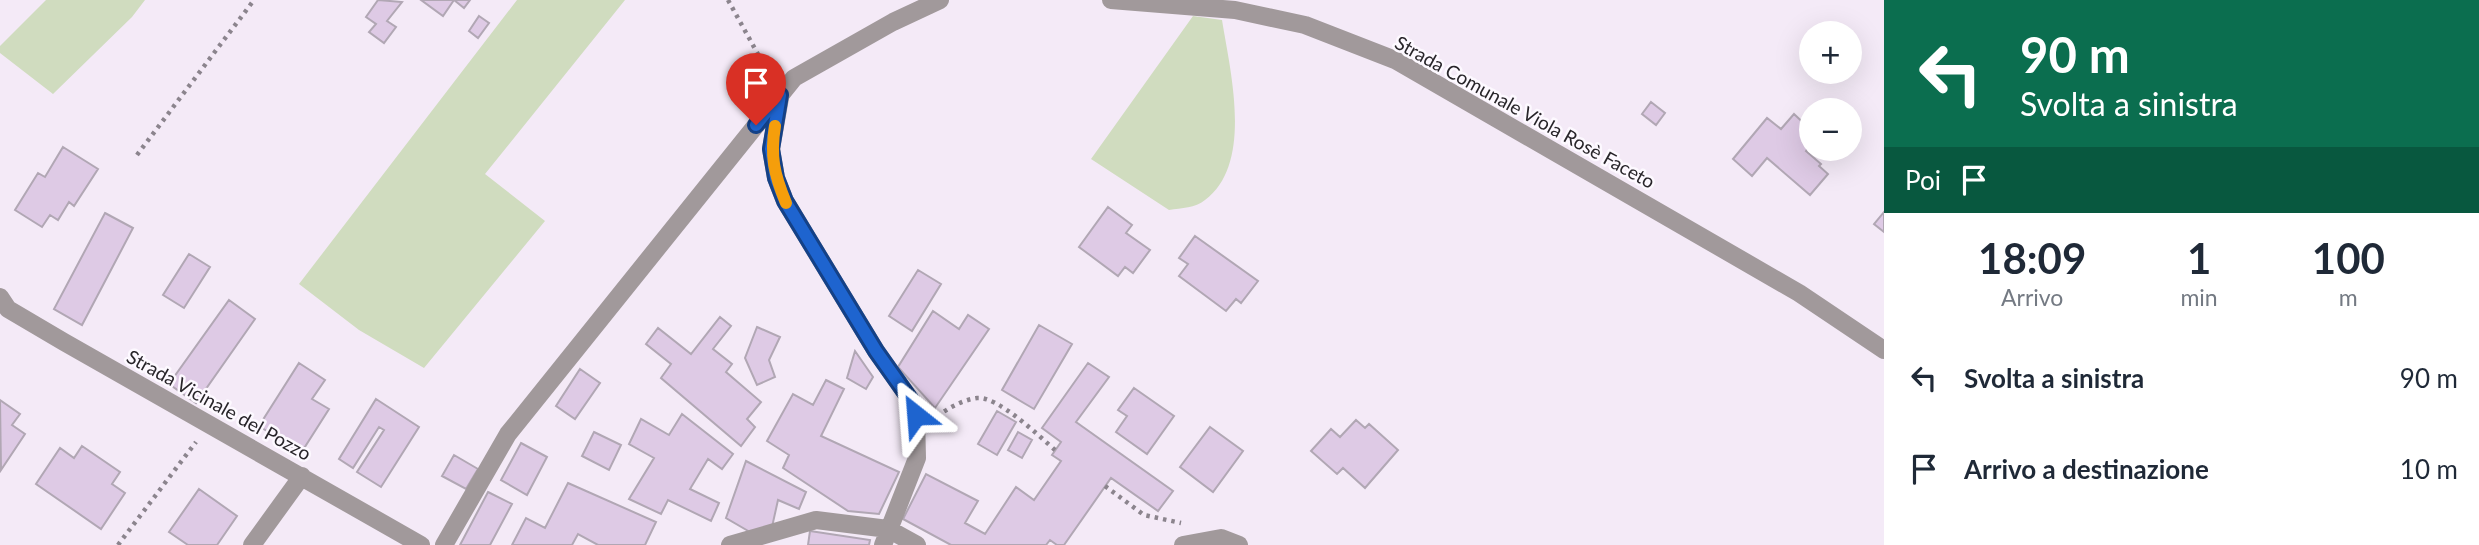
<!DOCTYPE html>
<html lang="it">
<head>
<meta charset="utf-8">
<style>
  body { margin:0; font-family:Lato,sans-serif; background:#f6f6f7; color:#1f2937; height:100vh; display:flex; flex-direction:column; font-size:26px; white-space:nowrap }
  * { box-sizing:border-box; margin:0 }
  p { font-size:23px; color:#747a83 }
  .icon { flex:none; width:38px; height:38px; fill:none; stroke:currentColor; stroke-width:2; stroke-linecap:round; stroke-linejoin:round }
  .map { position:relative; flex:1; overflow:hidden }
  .side { display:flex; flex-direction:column; background:#fff; width:595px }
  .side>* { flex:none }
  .hud { background:#0b6e4f; color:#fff; overflow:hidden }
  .buttons { position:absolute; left:1799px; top:21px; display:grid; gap:14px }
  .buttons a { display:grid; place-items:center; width:63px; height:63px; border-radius:50%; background:#fff; box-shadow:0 7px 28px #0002; font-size:35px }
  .pin { position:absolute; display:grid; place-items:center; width:60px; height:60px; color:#fff; margin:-72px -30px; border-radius:50% 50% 50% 0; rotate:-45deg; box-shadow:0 0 7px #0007 }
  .pin .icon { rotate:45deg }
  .me { position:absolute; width:77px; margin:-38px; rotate:332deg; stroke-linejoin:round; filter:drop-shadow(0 0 5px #0008) }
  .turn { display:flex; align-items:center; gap:24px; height:147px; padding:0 21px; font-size:32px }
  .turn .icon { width:91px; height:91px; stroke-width:2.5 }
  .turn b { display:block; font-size:49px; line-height:60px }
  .then { display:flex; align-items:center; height:66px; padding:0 21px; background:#0003; gap:14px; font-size:26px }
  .eta { display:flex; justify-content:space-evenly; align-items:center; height:119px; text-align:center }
  .eta b { font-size:42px; font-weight:700; line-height:49px }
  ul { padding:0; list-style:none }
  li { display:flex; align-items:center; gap:21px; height:91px; padding:0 21px }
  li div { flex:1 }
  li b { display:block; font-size:26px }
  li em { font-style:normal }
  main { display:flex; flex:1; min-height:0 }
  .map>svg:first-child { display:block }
  .green { fill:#d0dcbf }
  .building { fill:#decae5; stroke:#b1a7b4; stroke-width:2 }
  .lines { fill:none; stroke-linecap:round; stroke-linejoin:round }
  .path { stroke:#8b848d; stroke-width:4.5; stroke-dasharray:3.5 5; stroke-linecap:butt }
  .minor { stroke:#a1999b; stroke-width:18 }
  .route-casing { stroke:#144187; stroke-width:18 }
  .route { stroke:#1e64cf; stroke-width:12 }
  .slow { stroke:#f59e0b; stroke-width:12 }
  .labels { text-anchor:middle; stroke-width:5; stroke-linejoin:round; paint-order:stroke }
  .street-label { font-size:19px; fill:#28252a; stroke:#fdf9ff }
</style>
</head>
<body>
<main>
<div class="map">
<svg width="1884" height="545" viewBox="0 0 1884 545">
  <rect width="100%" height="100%" fill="#f4eaf7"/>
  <path class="green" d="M 46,0 L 145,0 L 132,17 L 53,94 L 0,53 L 0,46 Z
    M 517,0 L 625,0 L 485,174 L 545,221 L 424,368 L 359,330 L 299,284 Z
    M 1193,16 L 1222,20 C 1230,70 1254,164 1205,200 C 1195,208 1182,208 1169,210 L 1091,159 Z"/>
  <path class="building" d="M 378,0 L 402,2 L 387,21 L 396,27 L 384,43 L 369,32 L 376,24 L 366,17 Z
    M 421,0 L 470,0 L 464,8 L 454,0 L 443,16 Z
    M 479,16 L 489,23 L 478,38 L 469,31 Z
    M 1651,102 L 1665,113 L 1656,125 L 1642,114 Z
    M 1794,114 L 1811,130 L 1811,144 L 1806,151 L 1821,164 L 1819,166 L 1828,174 L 1810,195 L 1767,158 L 1752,176 L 1733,159 L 1767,118 L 1781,129 Z
    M 63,147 L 98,169 L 74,206 L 69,202 L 58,220 L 50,215 L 42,227 L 15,210 L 38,173 L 45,177 Z
    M 1108,207 L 1132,225 L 1126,233 L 1150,250 L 1133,273 L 1125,267 L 1118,276 L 1079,247 Z
    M 1884,212 L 1884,232 L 1874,224 Z
    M 105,213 L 133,228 L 82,325 L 54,309 Z
    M 1195,236 L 1258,281 L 1241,303 L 1236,299 L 1226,311 L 1179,276 L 1188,264 L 1179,258 Z
    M 189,254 L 210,267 L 184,308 L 163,295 Z
    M 918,270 L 941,284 L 912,331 L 889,316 Z
    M 229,300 L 255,319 L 196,403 L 169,384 Z
    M 933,311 L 959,329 L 968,315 L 989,329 L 935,408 L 898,367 Z
    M 720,317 L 731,326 L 713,349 L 732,364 L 726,372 L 761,402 L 747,419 L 755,427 L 741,446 L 661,378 L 671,364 L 646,344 L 658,328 L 691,354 Z
    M 1039,325 L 1072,344 L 1034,409 L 1002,390 Z
    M 757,327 L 780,337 L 769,360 L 775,377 L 757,385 L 745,358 Z
    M 855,351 L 873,377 L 866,389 L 847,378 Z
    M 299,363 L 325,380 L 312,399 L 329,409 L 301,453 L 259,426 Z
    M 1088,363 L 1109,377 L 1076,422 L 1173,491 L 1158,511 L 1111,478 L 1064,545 L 1057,545 L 1050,540 L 1046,545 L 951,545 L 903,519 L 926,474 L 978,501 L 965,523 L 985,534 L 1016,487 L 1034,500 L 1061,461 L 1052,455 L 1061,442 L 1042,428 Z
    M 580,369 L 600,383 L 575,419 L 556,406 Z
    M 826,380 L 844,389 L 821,436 L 899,472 L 879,514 L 848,511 L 783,468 L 789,455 L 767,441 L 793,394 L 813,405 Z
    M 1134,388 L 1174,416 L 1147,454 L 1116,432 L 1127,416 L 1118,410 Z
    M 376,399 L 419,427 L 381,487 L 357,472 L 384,430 L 379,427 L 353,468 L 339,459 Z
    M 0,400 L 20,414 L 12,425 L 25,434 L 1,470 Z
    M 997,411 L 1016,422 L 997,455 L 978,444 Z
    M 682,414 L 733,454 L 722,469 L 708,459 L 690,489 L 719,503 L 711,521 L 668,500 L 661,514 L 629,499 L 654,458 L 629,444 L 641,419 L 669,435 Z
    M 1356,420 L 1365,428 L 1369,424 L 1398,450 L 1365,488 L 1343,468 L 1337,474 L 1311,451 L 1331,429 L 1340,437 Z
    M 1210,427 L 1243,451 L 1213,492 L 1180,467 Z
    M 594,432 L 621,445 L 609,470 L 582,456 Z
    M 1018,432 L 1032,440 L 1022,458 L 1008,450 Z
    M 521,443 L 547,457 L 527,495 L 501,480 Z
    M 82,446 L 120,472 L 112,484 L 125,493 L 101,529 L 36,484 L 60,448 L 74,458 Z
    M 454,455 L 478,469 L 466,489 L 442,476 Z
    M 746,461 L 806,492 L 799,509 L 778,500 L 772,527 L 750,532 L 726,518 Z
    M 568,483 L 656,522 L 645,545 L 598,545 L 578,534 L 572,545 L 512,545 L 526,518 L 545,528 Z
    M 199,489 L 237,516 L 217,545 L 188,545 L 169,532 Z
    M 488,492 L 512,504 L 490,545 L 460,545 Z
    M 810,531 L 870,540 L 869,545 L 808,545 Z"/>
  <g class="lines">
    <path class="path" d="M 728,0 L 770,76
      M 137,155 L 254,0
      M 937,416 C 949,408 962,400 977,398 C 998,396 1039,436 1055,450
      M 1105,486 L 1144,515 L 1181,523
      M 118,545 L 196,442"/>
    <path class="minor" d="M 1111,0 L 1235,10 L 1305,25 L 1395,60 L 1799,293 L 1884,350
      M 780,98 L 771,149 L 776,178 L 785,201 L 876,351 L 912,402 L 916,415 L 917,458 L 883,545
      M 0,297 L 8,309 L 64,342 L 421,545
      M 252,545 L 302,476
      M 444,545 L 508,434 L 794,78 L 893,22 L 940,0
      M 730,545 L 816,520 L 888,529 L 917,545
      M 1183,545 L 1221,538 L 1239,545"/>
  </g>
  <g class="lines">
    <g class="route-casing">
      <path id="route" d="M 756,125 L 780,95 L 771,149 L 776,178 L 785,201 L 876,351 L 912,402 L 916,415"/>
    </g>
    <use href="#route" class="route"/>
    <path class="slow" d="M 775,126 C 770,156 774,174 786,203"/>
  </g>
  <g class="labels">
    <g class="street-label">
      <text transform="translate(1525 112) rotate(29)" y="7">Strada Comunale Viola Rosè Faceto</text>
      <text transform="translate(219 405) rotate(29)" y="7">Strada Vicinale del Pozzo</text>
    </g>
  </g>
</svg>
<div class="buttons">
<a>+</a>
<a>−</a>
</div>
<div class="pin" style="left:756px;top:125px;background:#d93025"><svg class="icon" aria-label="arrive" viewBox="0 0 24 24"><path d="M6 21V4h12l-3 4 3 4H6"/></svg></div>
<svg class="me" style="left:916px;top:415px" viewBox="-20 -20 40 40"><path d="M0-17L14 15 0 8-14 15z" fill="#1e64cf" stroke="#fff" stroke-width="4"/></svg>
</div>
<section class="side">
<div class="hud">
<div class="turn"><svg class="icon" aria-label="left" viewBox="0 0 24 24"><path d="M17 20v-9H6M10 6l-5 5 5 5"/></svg><div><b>90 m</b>Svolta a sinistra</div></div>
<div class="then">Poi<svg class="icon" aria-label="arrive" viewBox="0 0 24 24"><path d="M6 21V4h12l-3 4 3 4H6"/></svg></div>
</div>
<div class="eta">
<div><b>18:09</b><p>Arrivo</p></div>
<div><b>1</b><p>min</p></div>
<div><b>100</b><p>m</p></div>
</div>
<ul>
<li><svg class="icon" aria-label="left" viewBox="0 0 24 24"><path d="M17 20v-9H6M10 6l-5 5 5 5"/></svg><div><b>Svolta a sinistra</b></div><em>90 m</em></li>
<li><svg class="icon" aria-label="arrive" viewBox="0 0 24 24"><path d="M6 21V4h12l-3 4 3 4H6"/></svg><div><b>Arrivo a destinazione</b></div><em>10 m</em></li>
</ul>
</section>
</main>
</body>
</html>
